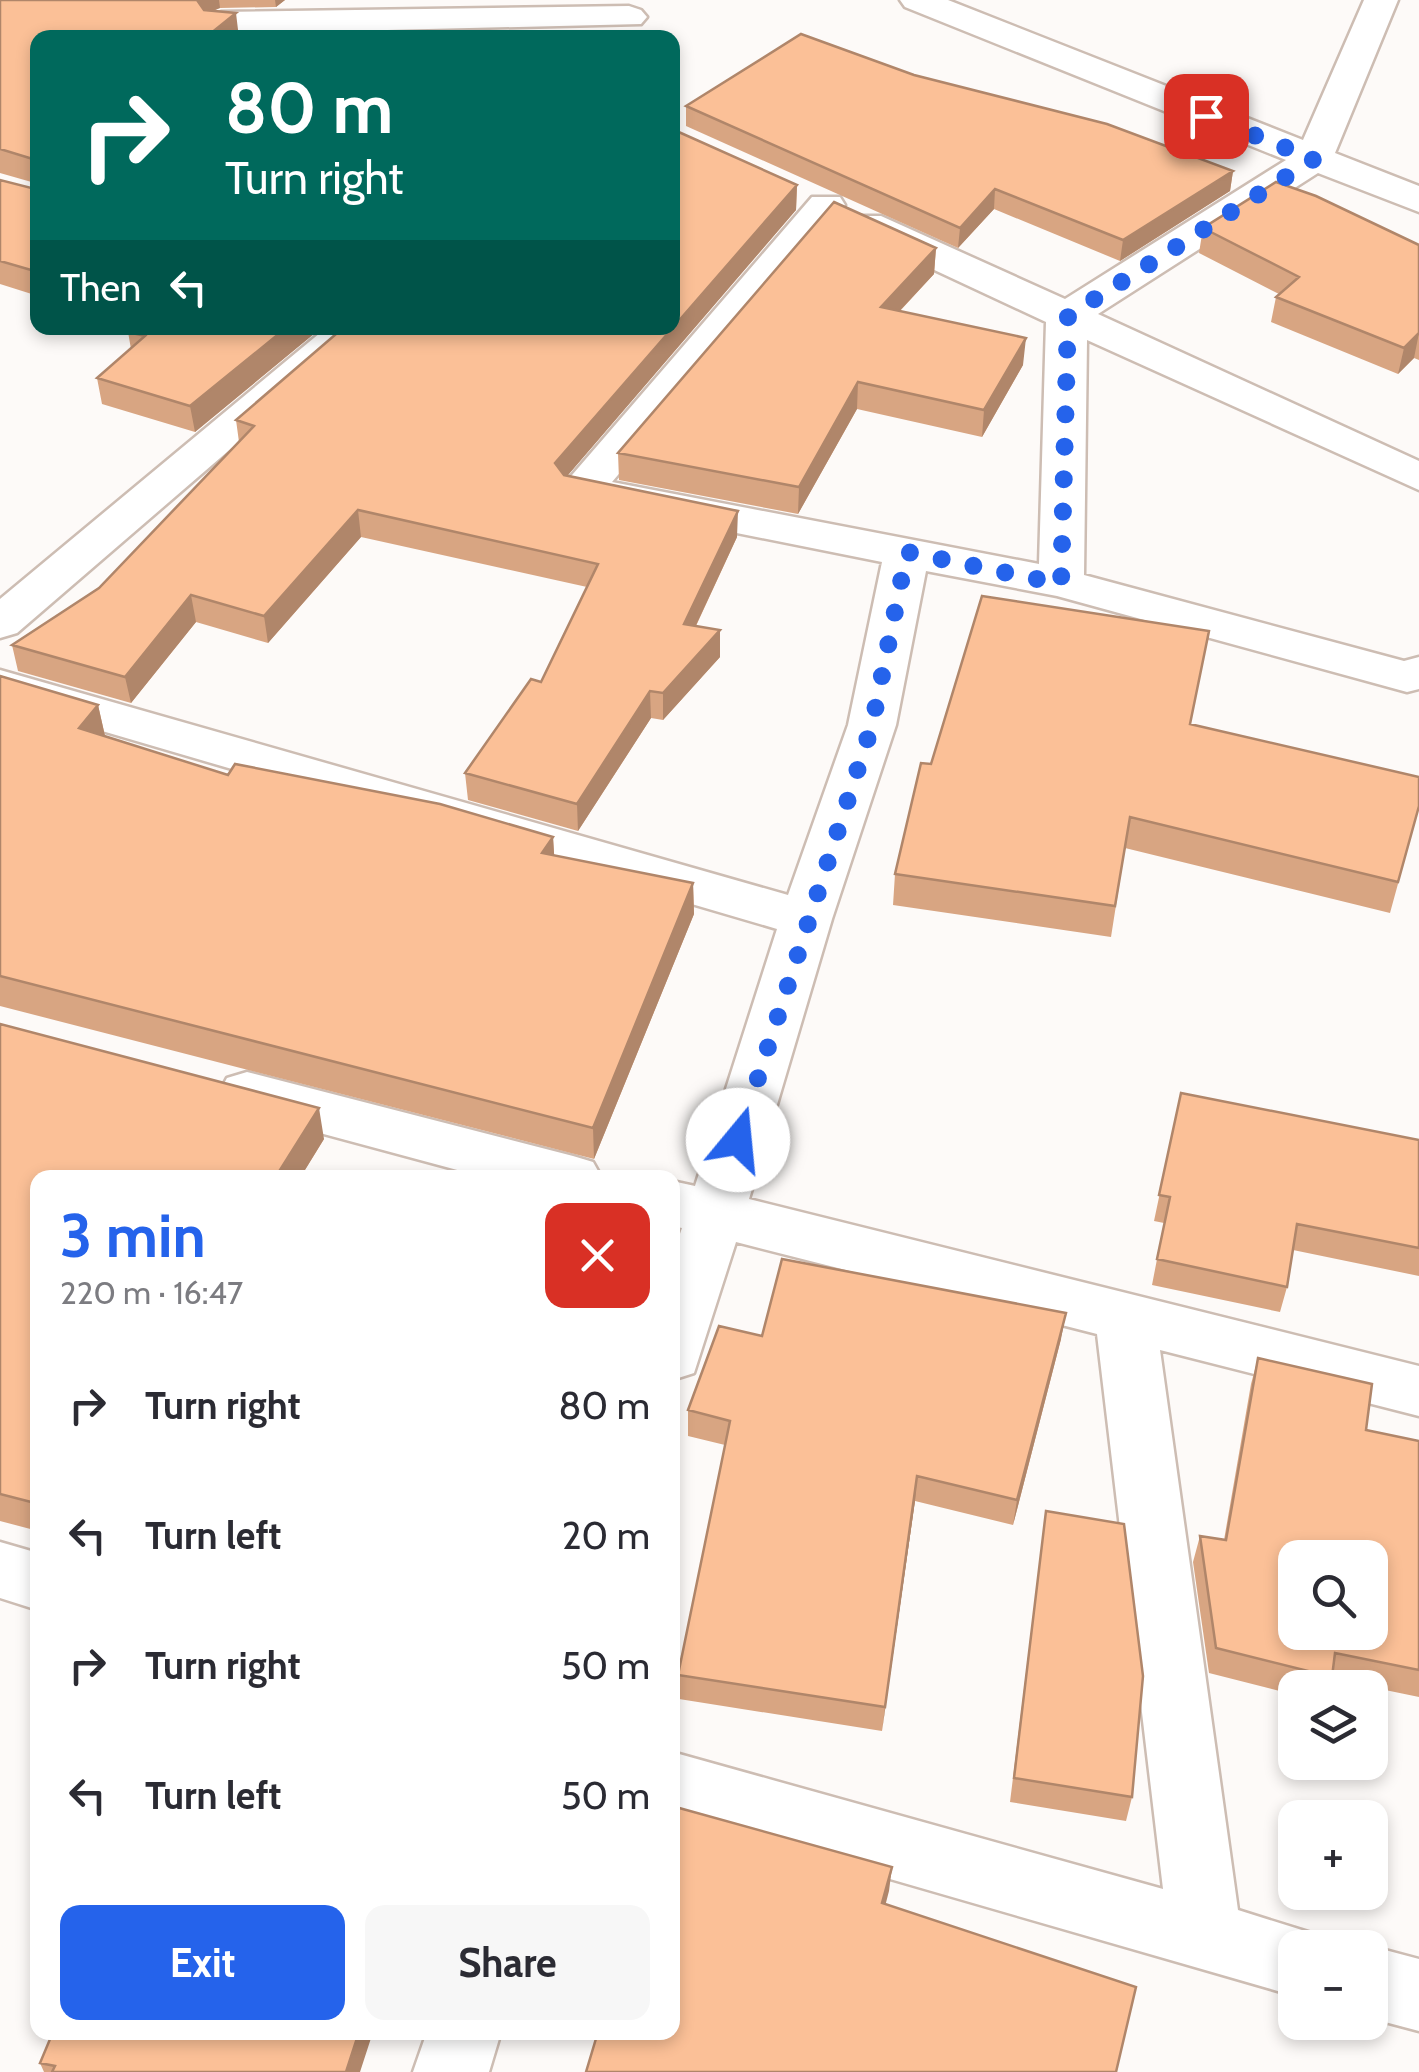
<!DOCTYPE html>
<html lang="en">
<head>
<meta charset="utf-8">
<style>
  body { margin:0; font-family:Cabin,sans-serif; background:#f7f7f7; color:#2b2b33; height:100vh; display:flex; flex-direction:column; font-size:38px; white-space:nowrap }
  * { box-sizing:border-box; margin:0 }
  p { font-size:32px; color:#7c7c81 }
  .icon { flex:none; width:55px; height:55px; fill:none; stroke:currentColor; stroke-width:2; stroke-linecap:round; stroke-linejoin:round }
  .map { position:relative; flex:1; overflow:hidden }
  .drawer { position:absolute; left:30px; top:1170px; width:650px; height:870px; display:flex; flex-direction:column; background:#fff; border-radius:20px; box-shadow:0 5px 15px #0003 }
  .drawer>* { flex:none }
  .guide { position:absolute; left:30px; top:30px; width:650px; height:305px; border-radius:20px; box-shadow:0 5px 15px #0003; background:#00695c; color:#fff; overflow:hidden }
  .controls { position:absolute; left:1278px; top:1540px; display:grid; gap:20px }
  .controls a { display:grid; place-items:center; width:110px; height:110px; border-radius:20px; background:#fff; box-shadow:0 5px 15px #0003; font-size:50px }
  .pin { position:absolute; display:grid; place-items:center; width:85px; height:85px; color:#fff; margin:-42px; border-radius:20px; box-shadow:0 5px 15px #0006 }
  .me { position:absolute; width:110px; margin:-55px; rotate:17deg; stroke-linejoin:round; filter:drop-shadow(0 0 8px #0008) }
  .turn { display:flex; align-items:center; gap:35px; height:210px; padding:0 30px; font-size:45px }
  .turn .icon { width:130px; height:130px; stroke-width:2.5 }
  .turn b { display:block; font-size:70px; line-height:85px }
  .then { display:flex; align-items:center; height:95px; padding:0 30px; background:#0003; gap:20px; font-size:38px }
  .round { display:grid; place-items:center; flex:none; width:105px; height:105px; border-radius:20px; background:#f7f7f7 }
  .headline { display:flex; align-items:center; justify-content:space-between; height:170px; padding:0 30px }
  h1 { font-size:60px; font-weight:700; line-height:75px; color:#2563eb }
  .button { display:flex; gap:20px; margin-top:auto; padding:20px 30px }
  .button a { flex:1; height:115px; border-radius:20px; background:#2563eb; color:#fff; font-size:40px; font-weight:700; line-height:115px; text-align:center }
  .button a+a { background:#f7f7f7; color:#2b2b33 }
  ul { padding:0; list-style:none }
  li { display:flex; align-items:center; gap:30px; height:130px; padding:0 30px }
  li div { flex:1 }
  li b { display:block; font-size:38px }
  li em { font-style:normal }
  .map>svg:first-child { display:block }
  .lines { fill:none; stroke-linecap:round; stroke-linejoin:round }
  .minor-casing { stroke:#cdbdb3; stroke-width:5 }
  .minor { fill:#fff; fill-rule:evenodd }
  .wall { fill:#d8a582 }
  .shaded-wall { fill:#b0866a }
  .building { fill:#fbc097; stroke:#b0866a; stroke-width:2.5; fill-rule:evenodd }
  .route { stroke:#2563eb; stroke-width:18; stroke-dasharray:0 32.4 }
</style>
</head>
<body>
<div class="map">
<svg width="1419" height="2072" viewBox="0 0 1419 2072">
  <rect width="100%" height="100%" fill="#fdfaf8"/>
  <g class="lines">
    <g class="minor-casing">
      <path id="minor" d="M 900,0 L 948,0 L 1303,140 L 1364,0 L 1398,0 L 1335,153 L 1419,186 L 1419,212 L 1318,173 L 1098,314 L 1419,461 L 1419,490 L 1087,340 L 1084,575 L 1404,661 L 1419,657 L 1419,689 L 1407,692 L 1057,596 L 926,571 L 896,725 L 832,919 L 749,1199 L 1419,1366 L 1419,1416 L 1160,1350 L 1238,1910 L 1321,1936 L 1326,1948 L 1295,1948 L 1295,1996 L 672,1816 L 672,1752 L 1163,1889 L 1097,1334 L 736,1242 L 694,1373 L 672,1380 L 672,1257 L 682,1228 L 672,1226 L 672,1181 L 695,1186 L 777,929 L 0,701 L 0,670 L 788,895 L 848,725 L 882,562 L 582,502 L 566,498 L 560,489 L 812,197 L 840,197 L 845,205 L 840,213 L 612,482 L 1039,564 L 1046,322 L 853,232 L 847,224 L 853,216 L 881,216 L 1065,299 L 1286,160 L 905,7 Z
        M 629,6 L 641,10 L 647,17 L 641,24 L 221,34 L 209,30 L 203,23 L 209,16 L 221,12 Z
        M 326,328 L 371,328 L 17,633 L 0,638 L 0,599 Z
        M 247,1072 L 573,1156 L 593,1162 L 602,1178 L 487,1178 L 227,1108 L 219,1093 L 227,1078 Z
        M 0,1542 L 38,1553 L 38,1610 L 0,1598 Z
        M 1370,1946 L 1419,1959 L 1419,2031 L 1370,2018 Z
        M 427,2032 L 501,2032 L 489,2072 L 413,2072 Z"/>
    </g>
    <use href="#minor" class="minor"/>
  </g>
  <path class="wall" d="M 0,0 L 285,0 L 276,7 L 220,8 L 38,38 L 38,296 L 0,284 L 0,180 L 35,189 L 35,183 L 0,173 Z
    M 914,75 L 1233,171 L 1230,191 L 1120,261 L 994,209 L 958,248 L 686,126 L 686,106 Z
    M 797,185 L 796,210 L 567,476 L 737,537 L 696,626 L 720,657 L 663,720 L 651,718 L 578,831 L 468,800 L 465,773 L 541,682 L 587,587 L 361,537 L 268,643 L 196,622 L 131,703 L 18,671 L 12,645 L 99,588 L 239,442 L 236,420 Z
    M 1203,228 L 1419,245 L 1419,360 L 1414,358 L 1398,374 L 1271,322 L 1276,297 L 1279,294 L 1199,253 Z
    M 936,248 L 934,274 L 900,311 L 1023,365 L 982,437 L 857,409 L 798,514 L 619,480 L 618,453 Z
    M 136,328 L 321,328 L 195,432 L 102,404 L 97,378 L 131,349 L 128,332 Z
    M 0,676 L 98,705 L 105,736 L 228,775 L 553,837 L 554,855 L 693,883 L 694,914 L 594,1159 L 0,1006 Z
    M 1191,725 L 1419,807 L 1390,913 L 1125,848 L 1111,937 L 893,905 L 895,874 Z
    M 0,1024 L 324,1139 L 300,1178 L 38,1178 L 38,1531 L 0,1521 Z
    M 1181,1093 L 1419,1140 L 1419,1276 L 1293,1250 L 1287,1287 L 1280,1312 L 1152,1285 L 1164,1223 L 1154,1221 Z
    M 762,1336 L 1061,1339 L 1013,1525 L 915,1501 L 882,1731 L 679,1699 L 678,1675 L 725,1445 L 688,1436 L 688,1410 Z
    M 1258,1358 L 1366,1430 L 1419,1441 L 1419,1697 L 1332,1679 L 1329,1688 L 1295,1688 L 1295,1695 L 1209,1673 L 1193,1562 L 1200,1536 L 1224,1540 L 1251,1384 Z
    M 1046,1511 L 1132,1797 L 1126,1821 L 1010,1802 Z
    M 40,2063 L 360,2072 L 44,2072 Z"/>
  <path class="shaded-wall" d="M 196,0 L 219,0 L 220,8 L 206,14 Z
    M 275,0 L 285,0 L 276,7 Z
    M 236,13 L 239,38 L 205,38 Z
    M 1233,171 L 1230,191 L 1120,261 L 1123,240 Z
    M 797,185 L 796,210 L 556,489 L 555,463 Z
    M 995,189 L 994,209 L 958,248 L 960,228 Z
    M 936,248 L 934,274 L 879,333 L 881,307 Z
    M 286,328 L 321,328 L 195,432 L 190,406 Z
    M 1419,333 L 1414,358 L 1398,374 L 1404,348 Z
    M 1026,338 L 1023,365 L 982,437 L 984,410 Z
    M 858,382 L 857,409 L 798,514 L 799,487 Z
    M 358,510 L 361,537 L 268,643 L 264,616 Z
    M 738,511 L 737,537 L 684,651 L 684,624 Z
    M 191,595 L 196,622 L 131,703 L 125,677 Z
    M 720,630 L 720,657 L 663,720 L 663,693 Z
    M 650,691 L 651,718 L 578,831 L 577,804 Z
    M 98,705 L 105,736 L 79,728 Z
    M 553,837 L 555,868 L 542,853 Z
    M 693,883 L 694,914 L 594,1159 L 593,1128 Z
    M 319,1108 L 324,1139 L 300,1178 L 275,1178 Z
    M 1066,1313 L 1061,1339 L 1013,1525 L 1017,1500 Z
    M 917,1476 L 915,1501 L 882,1731 L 885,1707 Z
    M 892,1867 L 889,1891 L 880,1926 L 882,1903 Z
    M 359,2032 L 373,2032 L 360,2072 L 346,2072 Z"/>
  <path class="building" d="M 0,0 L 197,0 L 204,10 L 236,13 L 205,38 L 38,38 L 38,272 L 0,261 L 0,180 L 35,189 L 36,160 L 0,149 Z
    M 801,34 L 914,75 L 1107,124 L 1233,171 L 1123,240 L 995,189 L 960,228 L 686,106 Z
    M 672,129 L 797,185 L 555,463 L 564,475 L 738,511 L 684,624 L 720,630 L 663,693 L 650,691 L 577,804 L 465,773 L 531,679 L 541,682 L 598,564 L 358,510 L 264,616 L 191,595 L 125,677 L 12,645 L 99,588 L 254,426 L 236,420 L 343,328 L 672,328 Z
    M 1276,182 L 1316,196 L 1419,245 L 1419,333 L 1404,348 L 1276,297 L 1299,277 L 1203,228 Z
    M 834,202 L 936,248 L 881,307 L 1026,338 L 984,410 L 858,382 L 799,487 L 618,453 Z
    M 136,328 L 286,328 L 190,406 L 97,378 L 145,336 L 128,332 Z
    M 982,596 L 1209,631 L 1190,724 L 1419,777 L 1419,806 L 1398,882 L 1130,817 L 1115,906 L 895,874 L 921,763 L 931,764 Z
    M 0,676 L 98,705 L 79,728 L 228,775 L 235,764 L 440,804 L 553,837 L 542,853 L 693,883 L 593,1128 L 0,976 Z
    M 0,1024 L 319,1108 L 275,1178 L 38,1178 L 38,1498 L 35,1503 L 0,1494 Z
    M 1181,1093 L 1419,1140 L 1419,1248 L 1297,1224 L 1287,1287 L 1157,1259 L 1170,1197 L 1159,1195 Z
    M 782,1259 L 1066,1313 L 1017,1500 L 917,1476 L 885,1707 L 678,1675 L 730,1421 L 688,1410 L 719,1326 L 762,1336 Z
    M 1258,1358 L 1372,1384 L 1366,1430 L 1419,1441 L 1419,1670 L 1335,1653 L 1332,1677 L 1216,1648 L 1200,1536 L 1226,1540 ZM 1295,1558 L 1370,1558 L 1370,1632 L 1295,1632 Z
    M 1046,1511 L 1124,1524 L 1143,1676 L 1132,1797 L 1014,1778 Z
    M 672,1806 L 892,1867 L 882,1903 L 1136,1987 L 1116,2072 L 586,2072 L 598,2032 L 672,2032 Z
    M 53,2032 L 359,2032 L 346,2072 L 52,2072 L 55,2066 L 40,2063 Z"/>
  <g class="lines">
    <path class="route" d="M 738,1140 L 872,725 L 907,552 L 1061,584 L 1068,316 L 1314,159 L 1206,116"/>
  </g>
</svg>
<div class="controls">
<a><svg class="icon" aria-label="search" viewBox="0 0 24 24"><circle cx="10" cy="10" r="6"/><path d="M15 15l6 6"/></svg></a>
<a><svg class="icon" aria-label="layers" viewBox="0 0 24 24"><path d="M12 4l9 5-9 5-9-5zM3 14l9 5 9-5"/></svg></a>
<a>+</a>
<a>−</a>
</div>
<div class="pin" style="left:1206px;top:116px;background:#d93025"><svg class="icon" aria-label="arrive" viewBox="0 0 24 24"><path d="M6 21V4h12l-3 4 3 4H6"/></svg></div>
<svg class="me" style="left:738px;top:1140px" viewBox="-20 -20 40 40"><circle r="19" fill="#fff"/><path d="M0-13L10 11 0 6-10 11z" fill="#2563eb"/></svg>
<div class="guide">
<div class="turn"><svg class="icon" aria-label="right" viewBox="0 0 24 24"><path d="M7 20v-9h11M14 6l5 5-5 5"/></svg><div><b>80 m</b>Turn right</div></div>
<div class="then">Then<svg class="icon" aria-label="left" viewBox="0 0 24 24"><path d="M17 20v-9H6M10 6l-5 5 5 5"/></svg></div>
</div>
<section class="drawer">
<div class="headline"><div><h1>3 min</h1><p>220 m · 16:47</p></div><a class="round" style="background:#d93025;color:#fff"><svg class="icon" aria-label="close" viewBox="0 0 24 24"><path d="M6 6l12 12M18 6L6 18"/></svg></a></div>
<ul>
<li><svg class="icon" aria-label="right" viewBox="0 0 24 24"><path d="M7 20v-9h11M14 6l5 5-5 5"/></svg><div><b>Turn right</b></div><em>80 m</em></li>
<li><svg class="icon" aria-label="left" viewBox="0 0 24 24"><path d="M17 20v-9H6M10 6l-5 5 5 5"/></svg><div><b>Turn left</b></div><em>20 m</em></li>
<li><svg class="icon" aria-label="right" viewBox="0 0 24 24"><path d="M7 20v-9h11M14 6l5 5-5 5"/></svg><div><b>Turn right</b></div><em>50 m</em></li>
<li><svg class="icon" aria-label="left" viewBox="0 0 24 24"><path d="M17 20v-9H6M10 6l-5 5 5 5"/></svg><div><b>Turn left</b></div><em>50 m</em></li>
</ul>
<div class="button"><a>Exit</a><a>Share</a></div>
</section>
</div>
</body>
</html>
